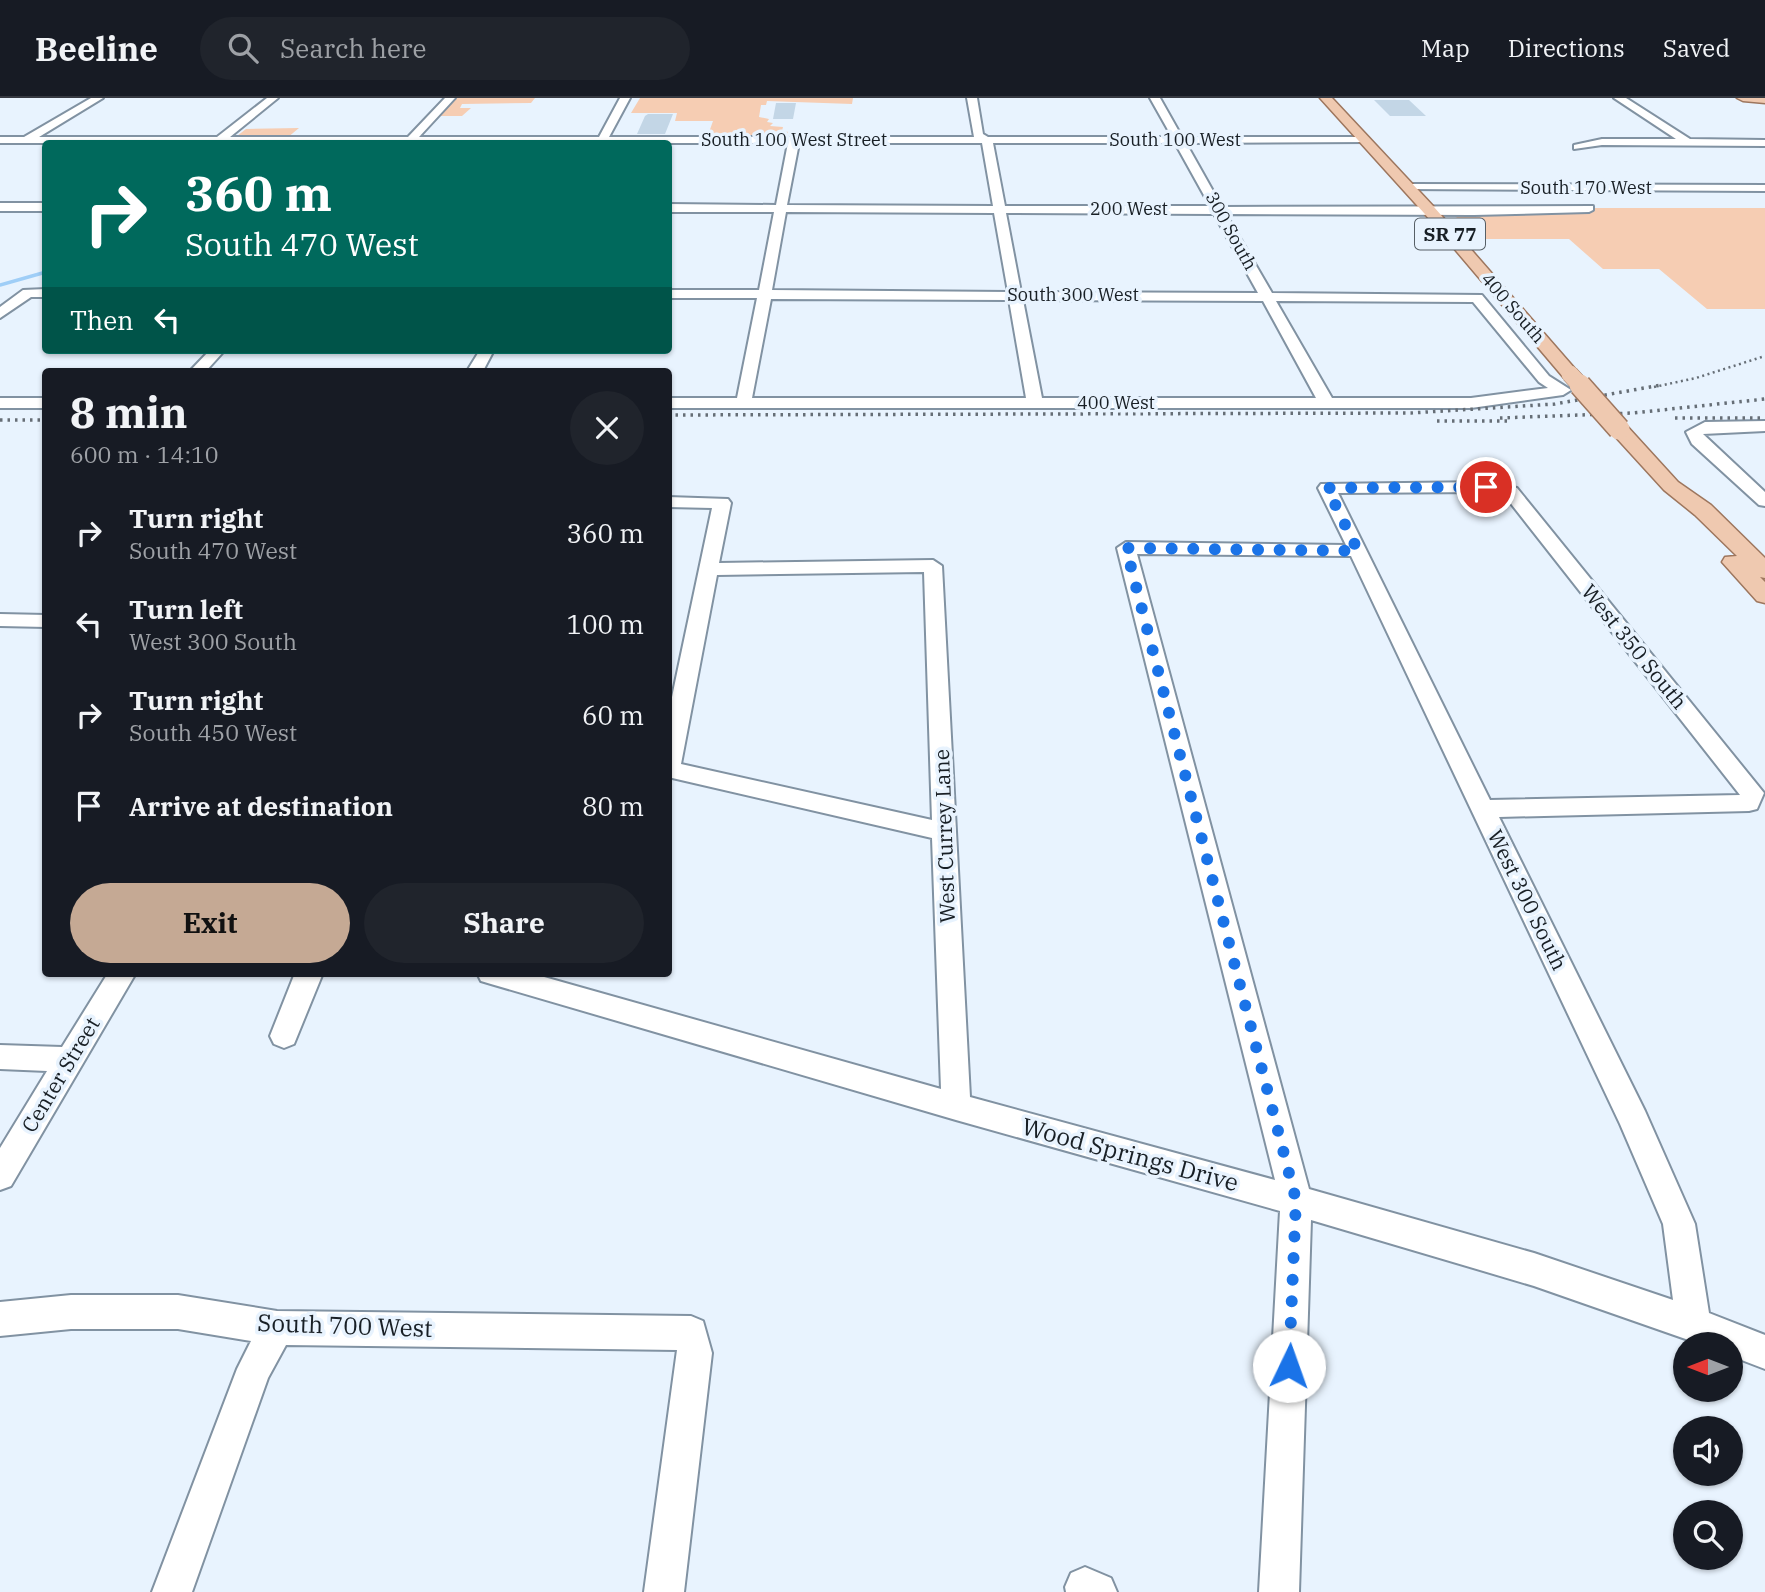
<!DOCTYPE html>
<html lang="en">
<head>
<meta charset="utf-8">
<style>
  body { margin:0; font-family:"IBM Plex Serif",serif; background:#20242c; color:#f1f3f6; height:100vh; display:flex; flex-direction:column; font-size:26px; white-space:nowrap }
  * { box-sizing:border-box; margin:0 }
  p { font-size:23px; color:#9ea1a6 }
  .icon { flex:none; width:38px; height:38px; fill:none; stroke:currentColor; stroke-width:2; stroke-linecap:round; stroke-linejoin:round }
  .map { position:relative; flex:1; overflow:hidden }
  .drawer { position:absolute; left:42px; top:270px; width:630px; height:609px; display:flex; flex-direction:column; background:#171b24; border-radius:7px; box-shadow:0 2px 5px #0004 }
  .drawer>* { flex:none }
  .guide { position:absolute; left:42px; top:42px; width:630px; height:214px; border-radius:7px; box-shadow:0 2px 5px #0004; background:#00695c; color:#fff; overflow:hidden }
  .needle { width:46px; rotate:270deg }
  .controls { position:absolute; left:1673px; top:1234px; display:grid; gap:14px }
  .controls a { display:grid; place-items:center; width:70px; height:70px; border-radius:50%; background:#171b24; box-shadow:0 2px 5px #0004; font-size:35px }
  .pin { position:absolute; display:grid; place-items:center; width:60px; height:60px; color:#fff; margin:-30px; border:4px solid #fff; border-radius:50%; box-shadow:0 2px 7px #0007 }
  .me { position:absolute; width:77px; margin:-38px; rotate:3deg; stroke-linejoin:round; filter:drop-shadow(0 0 5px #0008) }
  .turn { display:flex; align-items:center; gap:24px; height:147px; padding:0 28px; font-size:32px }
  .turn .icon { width:91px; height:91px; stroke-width:2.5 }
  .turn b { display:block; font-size:49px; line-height:60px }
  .then { display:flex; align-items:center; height:66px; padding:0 28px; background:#0003; gap:14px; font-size:26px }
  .round { display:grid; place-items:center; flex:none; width:74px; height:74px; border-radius:37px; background:#20242c }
  .summary { display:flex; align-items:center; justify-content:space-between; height:119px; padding:0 28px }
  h1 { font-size:42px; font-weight:800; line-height:52px }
  .primary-button { display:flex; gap:14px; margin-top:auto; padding:14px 28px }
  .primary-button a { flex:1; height:80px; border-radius:42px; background:#c5a994; color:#111; font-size:28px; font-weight:800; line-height:80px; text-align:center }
  .primary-button a+a { background:#20242c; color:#f1f3f6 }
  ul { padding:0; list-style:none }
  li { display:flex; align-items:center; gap:21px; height:91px; padding:0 28px }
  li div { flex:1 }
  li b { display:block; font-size:26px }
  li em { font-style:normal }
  header { display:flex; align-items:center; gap:42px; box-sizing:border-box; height:98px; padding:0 35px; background:#171b24; border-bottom:2px solid #363941 }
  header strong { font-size:33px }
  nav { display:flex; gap:38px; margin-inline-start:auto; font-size:24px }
  .search { width:490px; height:63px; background:#20242c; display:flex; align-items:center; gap:18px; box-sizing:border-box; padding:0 24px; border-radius:38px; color:#9ea1a6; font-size:26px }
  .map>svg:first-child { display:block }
  .green { fill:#f6cdb3 }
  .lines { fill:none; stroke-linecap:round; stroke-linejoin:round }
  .stream { stroke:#9fcef7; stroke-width:3.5 }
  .building { fill:#c3d6e6 }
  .minor-casing { stroke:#8192a2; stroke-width:4 }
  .major-casing { stroke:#9d765e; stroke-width:3 }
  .minor { fill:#fff; fill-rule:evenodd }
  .major { fill:#efc9b0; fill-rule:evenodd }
  .rail-far1 { stroke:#666e76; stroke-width:2.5; stroke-dasharray:2 3.5; stroke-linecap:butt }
  .rail { stroke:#666e76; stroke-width:3.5; stroke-dasharray:2.5 5; stroke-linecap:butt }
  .major-bridge-far1-casing { stroke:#9d765e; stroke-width:18; stroke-linecap:butt }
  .major-bridge-casing { stroke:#9d765e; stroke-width:24; stroke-linecap:butt }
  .major-bridge-far1 { stroke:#efc9b0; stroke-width:17 }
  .major-bridge { stroke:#efc9b0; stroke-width:21 }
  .route { stroke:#1a73e8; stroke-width:12; stroke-dasharray:0 21.6 }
  .labels { text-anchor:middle; stroke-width:7; stroke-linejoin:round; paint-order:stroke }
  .far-street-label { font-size:18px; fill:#181f25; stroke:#e8f3fe }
  .shield { fill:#e8f3fe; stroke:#565f66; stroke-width:2 }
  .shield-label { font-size:19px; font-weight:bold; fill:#181f25 }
  .street-label { font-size:21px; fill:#181f25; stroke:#e8f3fe }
  .near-street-label { font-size:24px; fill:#181f25; stroke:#e8f3fe }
</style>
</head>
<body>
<header>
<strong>Beeline</strong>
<div class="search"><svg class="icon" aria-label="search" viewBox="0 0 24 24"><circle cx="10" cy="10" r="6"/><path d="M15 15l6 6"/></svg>Search here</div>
<nav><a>Map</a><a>Directions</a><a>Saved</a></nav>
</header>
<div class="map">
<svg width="1765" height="1494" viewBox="0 0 1765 1494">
  <rect width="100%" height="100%" fill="#e8f3fe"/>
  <path class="green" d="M 457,0 L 535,0 L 531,5 L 462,6 L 460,10 L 471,10 L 462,18 L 440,18 Z
    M 640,0 L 853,0 L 852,6 L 767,3 L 766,7 L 761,7 L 759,19 L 769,21 L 767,24 L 773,25 L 770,28 L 783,29 L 782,33 L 789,34 L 788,40 L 707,40 L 713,23 L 675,23 L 677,15 L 631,15 Z
    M 299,30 L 287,40 L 237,38 L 246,31 Z
    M 1447,110 L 1765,110 L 1765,211 L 1707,211 L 1659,171 L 1603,171 L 1569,141 L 1478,141 Z"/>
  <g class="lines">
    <path class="stream" d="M 0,187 L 46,174"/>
  </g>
  <path class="building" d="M 1374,2 L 1409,2 L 1426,18 L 1390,18 Z
    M 776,5 L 796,5 L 793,21 L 773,21 Z
    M 648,16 L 673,16 L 665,36 L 637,36 L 645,18 Z"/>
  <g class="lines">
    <g class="minor-casing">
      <path id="minor" d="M 91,0 L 103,0 L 39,39 L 217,39 L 267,0 L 278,0 L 230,39 L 408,39 L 445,0 L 455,0 L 419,39 L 599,39 L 620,0 L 630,0 L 609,39 L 974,39 L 967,0 L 977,0 L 983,36 L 988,39 L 1172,39 L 1150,0 L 1160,0 L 1182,39 L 1364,39 L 1368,40 L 1368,44 L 1186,45 L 1222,109 L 1593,108 L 1593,112 L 1589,114 L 1474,117 L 1226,116 L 1272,195 L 1482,197 L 1549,278 L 1571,292 L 1563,297 L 1471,310 L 668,310 L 668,300 L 737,300 L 757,200 L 668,200 L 668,192 L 759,192 L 774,114 L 668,114 L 668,106 L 776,107 L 788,45 L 0,45 L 0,39 L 24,39 ZM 799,45 L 982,45 L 993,108 L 787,107 ZM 993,45 L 1175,45 L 1210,108 L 1005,108 ZM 786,114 L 994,115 L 1008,194 L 772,192 ZM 1006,115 L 1214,116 L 1258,195 L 1021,194 ZM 771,201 L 1009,202 L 1026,300 L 752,300 ZM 1023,202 L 1263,203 L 1316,300 L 1042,300 ZM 1276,203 L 1473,204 L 1539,284 L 1548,290 L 1471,300 L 1332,300 Z
        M 1614,0 L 1626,0 L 1690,41 L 1765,42 L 1765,48 L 1602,47 L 1574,51 L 1574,47 L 1602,41 L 1676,41 Z
        M 1408,86 L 1765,87 L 1765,93 L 1404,91 L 1404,87 Z
        M 0,105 L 46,105 L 46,113 L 0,113 Z
        M 46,191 L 46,199 L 31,199 L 0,220 L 0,209 L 23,192 Z
        M 210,252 L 225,252 L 206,273 L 190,273 Z
        M 480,252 L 494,252 L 483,273 L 467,273 Z
        M 0,300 L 46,300 L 46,310 L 0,310 Z
        M 1765,323 L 1765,333 L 1703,336 L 1765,394 L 1765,408 L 1759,407 L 1692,346 L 1686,334 L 1705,324 Z
        M 1487,384 L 1517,390 L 1764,695 L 1757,711 L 1749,713 L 1499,719 L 1645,1013 L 1695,1126 L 1709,1215 L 1765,1237 L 1765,1271 L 1731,1258 L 1731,1246 L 1700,1246 L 1534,1188 L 1311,1122 L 1299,1494 L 1259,1494 L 1280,1113 L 956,1022 L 491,886 L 481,883 L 477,875 L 530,875 L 941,991 L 932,740 L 668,679 L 668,618 L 712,410 L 668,409 L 668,399 L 728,401 L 731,405 L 719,465 L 933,462 L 942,468 L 970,999 L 1275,1082 L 1117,450 L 1126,444 L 1346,447 L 1318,390 L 1321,386 ZM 1487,394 L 1505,398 L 1740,697 L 1490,702 L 1338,395 ZM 1137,456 L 1351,458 L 1620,1026 L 1663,1126 L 1673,1202 L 1534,1155 L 1309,1091 ZM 924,474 L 932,722 L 681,666 L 717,477 Z
        M 0,516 L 46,517 L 46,529 L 0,528 Z
        M 108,875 L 136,875 L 11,1088 L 0,1092 L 0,1050 L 47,973 L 0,971 L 0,947 L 62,949 Z
        M 295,875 L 323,875 L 294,946 L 284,950 L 274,946 L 270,938 Z
        M 71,1197 L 178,1197 L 277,1213 L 691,1218 L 703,1223 L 712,1255 L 684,1494 L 644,1494 L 677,1252 L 286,1247 L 268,1280 L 192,1494 L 152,1494 L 237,1271 L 251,1243 L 178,1231 L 71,1231 L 0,1238 L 0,1204 Z
        M 1085,1469 L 1111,1480 L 1117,1494 L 1066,1494 L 1065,1489 L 1071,1475 Z"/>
    </g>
    <g class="major-casing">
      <path id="major" d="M 1320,0 L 1332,0 L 1434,109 L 1576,272 L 1579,276 L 1576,280 L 1564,280 L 1424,115 Z
        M 1737,0 L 1765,0 L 1765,5 L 1743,3 Z
        M 1619,325 L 1626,327 L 1678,384 L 1711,407 L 1765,460 L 1765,480 L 1760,479 L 1765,484 L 1765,505 L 1757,503 L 1722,464 L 1725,459 L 1737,458 L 1695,417 L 1664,392 L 1612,335 L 1609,331 L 1612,327 Z"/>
    </g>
    <use href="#minor" class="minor"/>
    <use href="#major" class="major"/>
    <path class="rail-far1" d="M 1654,289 L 1696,280 L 1765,258"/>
    <path class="rail" d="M 668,317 L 1411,315 L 1555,306 L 1661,287
      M 1500,320 L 1633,315 L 1765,301
      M 1675,320 L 1765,320
      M 0,322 L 46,322
      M 1437,323 L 1511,323"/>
    <g class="major-bridge-far1-casing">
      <path id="major-bridge-far1" d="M 1570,276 L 1582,289"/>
    </g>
    <g class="major-bridge-casing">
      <path id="major-bridge" d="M 1580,287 L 1619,331"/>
    </g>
    <use href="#major-bridge-far1" class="major-bridge-far1"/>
    <use href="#major-bridge" class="major-bridge"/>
  </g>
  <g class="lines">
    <path class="route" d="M 1289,1268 L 1296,1102 L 1126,450 L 1358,453 L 1327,390 L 1486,389"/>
  </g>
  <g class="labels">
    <g class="far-street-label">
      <text x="794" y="48">South 100 West Street</text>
      <text x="1175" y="48">South 100 West</text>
      <text x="1586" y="96">South 170 West</text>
      <text x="1129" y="117">200 West</text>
      <text transform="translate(1231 133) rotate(61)" y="6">300 South</text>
      <text x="1073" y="203">South 300 West</text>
      <text transform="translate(1513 210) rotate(49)" y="6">400 South</text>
      <text x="1116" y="311">400 West</text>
    </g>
    <rect class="shield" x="1415" y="120.5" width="70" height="31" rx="5"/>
    <g class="shield-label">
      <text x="1450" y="143">SR 77</text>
    </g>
    <g class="street-label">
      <text transform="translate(1634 549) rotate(51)" y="7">West 350 South</text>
      <text transform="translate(945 738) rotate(-92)" y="7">West Currey Lane</text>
      <text transform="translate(1527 802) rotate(64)" y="7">West 300 South</text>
      <text transform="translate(61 977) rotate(-59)" y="7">Center Street</text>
    </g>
    <g class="near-street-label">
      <text transform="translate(1130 1057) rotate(15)" y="8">Wood Springs Drive</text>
      <text transform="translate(345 1228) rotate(2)" y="8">South 700 West</text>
    </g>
  </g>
</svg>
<div class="controls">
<a><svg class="needle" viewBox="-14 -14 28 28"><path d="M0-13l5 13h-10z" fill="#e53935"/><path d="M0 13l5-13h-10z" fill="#9ea1a6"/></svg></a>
<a><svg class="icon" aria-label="sound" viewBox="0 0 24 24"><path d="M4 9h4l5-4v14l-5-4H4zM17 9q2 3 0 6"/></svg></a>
<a><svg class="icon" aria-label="search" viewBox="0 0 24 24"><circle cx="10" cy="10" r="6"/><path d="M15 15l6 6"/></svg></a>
</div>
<div class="pin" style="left:1486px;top:389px;background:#d93025"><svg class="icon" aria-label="arrive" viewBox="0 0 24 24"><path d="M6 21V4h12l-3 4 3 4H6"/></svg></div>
<svg class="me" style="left:1289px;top:1268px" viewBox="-20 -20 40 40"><circle r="19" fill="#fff"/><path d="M0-13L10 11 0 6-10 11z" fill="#1a73e8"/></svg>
<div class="guide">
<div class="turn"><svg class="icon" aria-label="right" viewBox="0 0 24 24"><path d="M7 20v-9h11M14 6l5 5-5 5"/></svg><div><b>360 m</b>South 470 West</div></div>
<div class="then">Then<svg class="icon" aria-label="left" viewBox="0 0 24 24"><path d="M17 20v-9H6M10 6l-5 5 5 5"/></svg></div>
</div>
<section class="drawer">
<div class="summary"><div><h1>8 min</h1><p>600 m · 14:10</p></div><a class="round"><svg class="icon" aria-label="close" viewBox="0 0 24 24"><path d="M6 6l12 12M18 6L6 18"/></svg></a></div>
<ul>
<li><svg class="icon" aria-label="right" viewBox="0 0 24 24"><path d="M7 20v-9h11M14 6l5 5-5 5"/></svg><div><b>Turn right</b><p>South 470 West</p></div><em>360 m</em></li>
<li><svg class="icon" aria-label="left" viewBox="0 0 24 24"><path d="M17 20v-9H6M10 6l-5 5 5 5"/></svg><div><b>Turn left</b><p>West 300 South</p></div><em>100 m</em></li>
<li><svg class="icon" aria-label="right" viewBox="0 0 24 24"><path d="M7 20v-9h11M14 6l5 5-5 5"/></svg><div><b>Turn right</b><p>South 450 West</p></div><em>60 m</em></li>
<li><svg class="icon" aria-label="arrive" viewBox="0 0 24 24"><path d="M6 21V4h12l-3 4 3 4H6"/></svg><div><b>Arrive at destination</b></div><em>80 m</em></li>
</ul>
<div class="primary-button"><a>Exit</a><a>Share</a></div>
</section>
</div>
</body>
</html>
